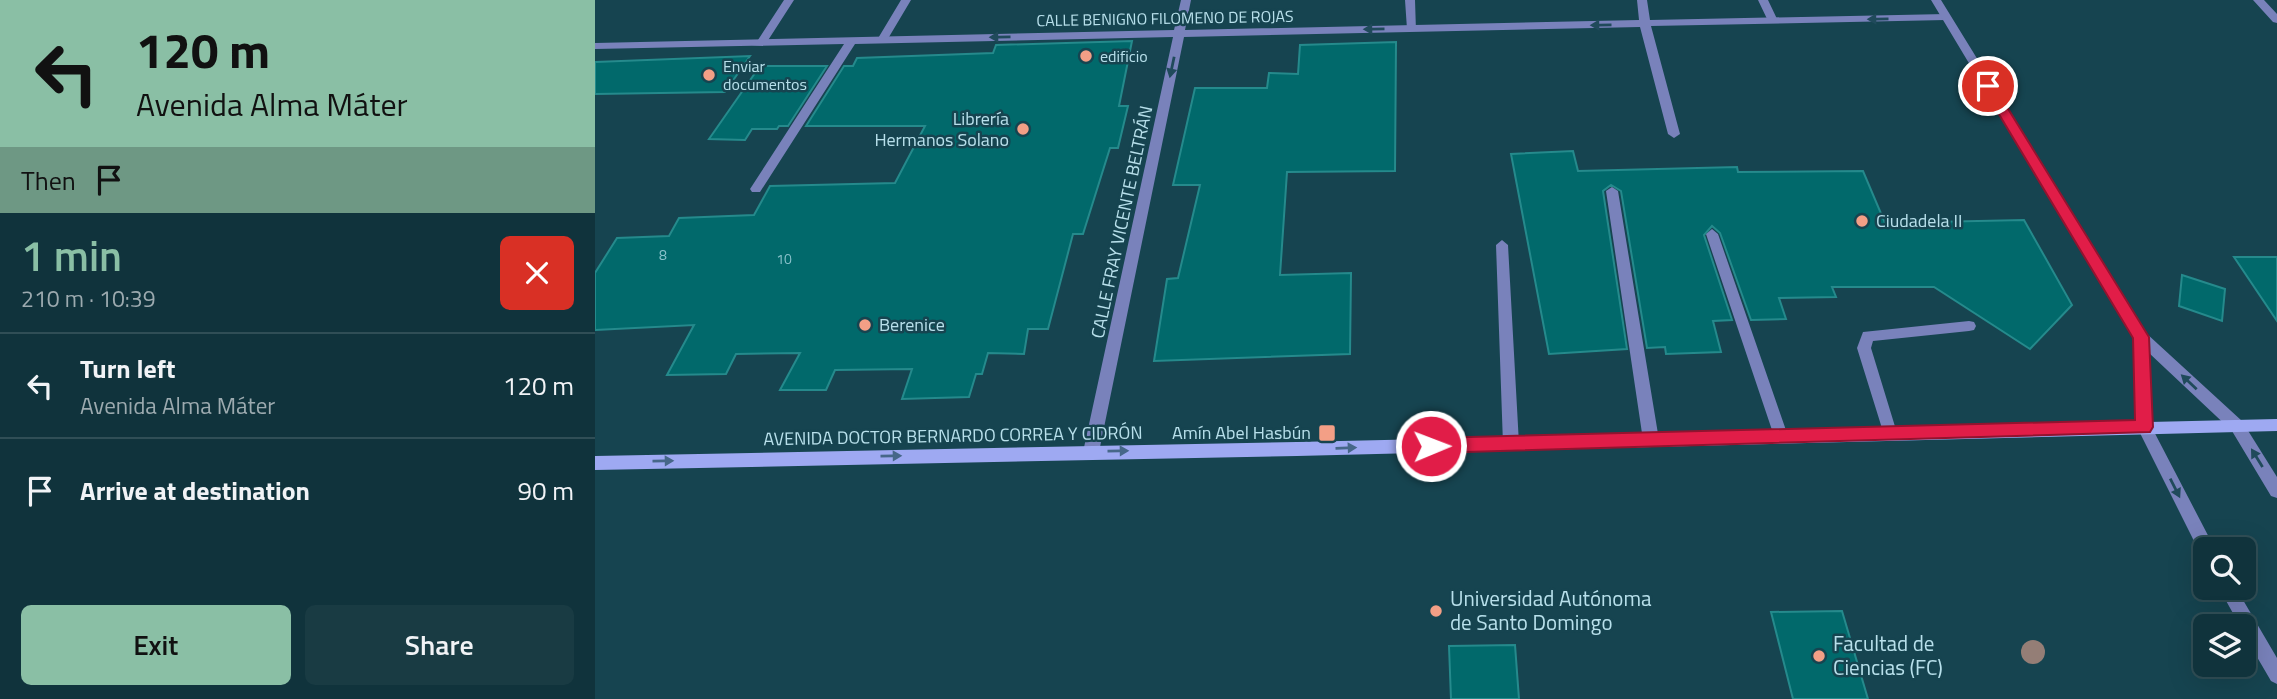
<!DOCTYPE html>
<html lang="en">
<head>
<meta charset="utf-8">
<style>
  body { margin:0; font-family:"Titillium Web",sans-serif; background:#193b43; color:#f1f3f6; height:100vh; display:flex; flex-direction:column; font-size:26px; white-space:nowrap }
  * { box-sizing:border-box; margin:0 }
  p { font-size:23px; color:#9caaaf }
  .icon { flex:none; width:38px; height:38px; fill:none; stroke:currentColor; stroke-width:2; stroke-linecap:round; stroke-linejoin:round }
  .map { position:relative; flex:1; overflow:hidden }
  .drawer { display:flex; flex-direction:column; background:#10333c; width:595px }
  .drawer>* { flex:none }
  .banner { background:#8abfa5; color:#111; overflow:hidden }
  .tools { position:absolute; left:1598px; top:537px; display:grid; gap:14px }
  .tools a { display:grid; place-items:center; width:63px; height:63px; border-radius:10px; background:#10333c; box-shadow:0 7px 28px #0002,0 0 0 2px #304e56; font-size:35px }
  .pin { position:absolute; display:grid; place-items:center; width:60px; height:60px; color:#fff; margin:-30px; border:4px solid #fff; border-radius:50%; box-shadow:0 2px 7px #0007 }
  .me { position:absolute; width:77px; margin:-38px; rotate:89deg; stroke-linejoin:round; filter:drop-shadow(0 0 5px #0008) }
  .turn { display:flex; align-items:center; gap:24px; height:147px; padding:0 21px; font-size:32px }
  .turn .icon { width:91px; height:91px; stroke-width:2.5 }
  .turn b { display:block; font-size:49px; line-height:60px }
  .then { display:flex; align-items:center; height:66px; padding:0 21px; background:#0003; gap:14px; font-size:26px }
  .round { display:grid; place-items:center; flex:none; width:74px; height:74px; border-radius:10px; background:#193b43 }
  .headline { display:flex; align-items:center; justify-content:space-between; height:119px; padding:0 21px }
  h1 { font-size:42px; font-weight:600; line-height:52px; color:#8abfa5 }
  .cta { display:flex; gap:14px; margin-top:auto; padding:14px 21px }
  .cta a { flex:1; height:80px; border-radius:10px; background:#8abfa5; color:#111; font-size:28px; font-weight:600; line-height:80px; text-align:center }
  .cta a+a { background:#193b43; color:#f1f3f6 }
  ul { padding:0; list-style:none }
  li { display:flex; align-items:center; gap:21px; height:105px; padding:0 21px; border-top:2px solid #304e56 }
  li div { flex:1 }
  li b { display:block; font-size:26px }
  li em { font-style:normal }
  main { display:flex; flex:1; min-height:0 }
  .map>svg:first-child { display:block }
  .building { fill:#01696b; stroke:#258a8c; stroke-width:2 }
  .lines { fill:none; stroke-linecap:round; stroke-linejoin:round }
  .service { fill:#7982bb; fill-rule:evenodd }
  .minor { fill:#7982bb; fill-rule:evenodd }
  .tertiary { fill:#7982bb; fill-rule:evenodd }
  .secondary { fill:#9ea9f2; fill-rule:evenodd }
  .tree { fill:#947e76 }
  .oneway { fill:#204a5b }
  .oneway2 { fill:#466789 }
  .route { fill:#e11d48; stroke:#92132f; stroke-width:2 }
  .poi-dot { fill:#f39f86; stroke:#164450; stroke-width:2.5 }
  .labels { text-anchor:middle; stroke-width:5; stroke-linejoin:round; paint-order:stroke }
  .number-label { font-size:14px; fill:#8ac2cb }
  .far-street-label { font-size:16px; fill:#b8e0eb; stroke:#164450 }
  .far-poi-label { font-size:16px; fill:#b8e0eb; stroke:#164450; text-anchor:start }
  .poi-label { font-size:18px; fill:#b8e0eb; stroke:#164450; text-anchor:end }
  .street-label { font-size:18px; fill:#b8e0eb; stroke:#164450 }
  .near-poi-label { font-size:21px; fill:#b8e0eb; stroke:#164450; text-anchor:start }
</style>
</head>
<body>
<main>
<section class="drawer">
<div class="banner">
<div class="turn"><svg class="icon" aria-label="left" viewBox="0 0 24 24"><path d="M17 20v-9H6M10 6l-5 5 5 5"/></svg><div><b>120 m</b>Avenida Alma Máter</div></div>
<div class="then">Then<svg class="icon" aria-label="arrive" viewBox="0 0 24 24"><path d="M6 21V4h12l-3 4 3 4H6"/></svg></div>
</div>
<div class="headline"><div><h1>1 min</h1><p>210 m · 10:39</p></div><a class="round" style="background:#d93025;color:#fff"><svg class="icon" aria-label="close" viewBox="0 0 24 24"><path d="M6 6l12 12M18 6L6 18"/></svg></a></div>
<ul>
<li><svg class="icon" aria-label="left" viewBox="0 0 24 24"><path d="M17 20v-9H6M10 6l-5 5 5 5"/></svg><div><b>Turn left</b><p>Avenida Alma Máter</p></div><em>120 m</em></li>
<li><svg class="icon" aria-label="arrive" viewBox="0 0 24 24"><path d="M6 21V4h12l-3 4 3 4H6"/></svg><div><b>Arrive at destination</b></div><em>90 m</em></li>
</ul>
<div class="cta"><a>Exit</a><a>Share</a></div>
</section>
<div class="map">
<svg width="1682" height="699" viewBox="0 0 1682 699">
  <rect width="100%" height="100%" fill="#164450"/>
  <path class="building" d="M 537,41 L 524,106 L 533,106 L 523,148 L 515,148 L 488,234 L 478,234 L 453,329 L 433,329 L 429,354 L 393,353 L 387,374 L 381,374 L 374,397 L 307,399 L 317,369 L 240,370 L 231,390 L 185,390 L 205,353 L 141,354 L 131,374 L 72,375 L 99,325 L 0,330 L 0,273 L 22,238 L 74,236 L 84,218 L 159,215 L 175,186 L 300,183 L 330,126 L 211,126 L 249,66 L 258,66 L 262,58 L 398,53 L 401,45 Z
    M 801,42 L 800,171 L 692,172 L 685,275 L 756,273 L 755,354 L 559,361 L 572,279 L 583,278 L 605,185 L 578,185 L 600,88 L 672,88 L 674,73 L 703,74 L 705,45 Z
    M 155,56 L 130,92 L 0,94 L 0,62 Z
    M 165,66 L 232,66 L 193,126 L 184,126 L 182,129 L 157,129 L 150,140 L 114,139 Z
    M 978,151 L 983,171 L 1142,167 L 1143,172 L 1268,171 L 1290,223 L 1429,220 L 1477,305 L 1435,349 L 1339,287 L 1237,287 L 1241,297 L 1184,298 L 1191,319 L 1156,320 L 1125,233 L 1117,226 L 1109,235 L 1137,320 L 1118,321 L 1126,352 L 1071,354 L 1070,347 L 1052,348 L 1026,191 L 1016,185 L 1008,191 L 1032,349 L 954,354 L 916,154 Z
    M 1639,257 L 1682,257 L 1682,321 Z
    M 1587,275 L 1630,289 L 1627,321 L 1584,306 Z
    M 1247,611 L 1273,699 L 1198,699 L 1176,612 Z
    M 920,645 L 924,699 L 856,699 L 854,646 Z"/>
  <g class="lines">
    <path class="service" d="M 189,0 L 199,0 L 170,45 L 162,45 L 161,43 Z
      M 306,0 L 316,0 L 291,42 L 283,42 L 282,40 Z
      M 810,0 L 820,0 L 821,31 L 813,31 L 812,29 Z
      M 1163,0 L 1173,0 L 1183,21 L 1182,23 L 1174,23 Z
      M 1117,229 L 1123,234 L 1193,436 L 1191,441 L 1186,442 L 1181,441 L 1179,436 L 1111,234 Z
      M 1374,321 L 1379,322 L 1381,326 L 1379,330 L 1374,331 L 1278,341 L 1276,348 L 1302,433 L 1300,438 L 1295,439 L 1290,438 L 1262,348 L 1268,332 Z"/>
    <path class="minor" d="M 586,0 L 596,0 L 590,30 L 1044,20 L 1042,0 L 1052,0 L 1055,20 L 1351,14 L 1356,17 L 1351,20 L 1056,26 L 1085,134 L 1079,138 L 1073,134 L 1045,27 L 589,37 L 504,452 L 501,457 L 496,459 L 491,457 L 488,452 L 578,37 L 260,44 L 165,192 L 157,192 L 155,189 L 157,186 L 249,44 L 0,49 L 0,43 L 579,30 Z
      M 1658,0 L 1669,0 L 1682,14 L 1682,23 L 1678,22 Z
      M 1017,187 L 1023,191 L 1064,440 L 1061,445 L 1056,447 L 1051,445 L 1048,440 L 1011,191 Z
      M 907,240 L 913,245 L 924,444 L 921,449 L 916,451 L 911,449 L 908,444 L 901,245 Z
      M 1642,420 L 1647,421 L 1682,477 L 1682,498 L 1676,496 L 1637,431 L 1635,426 L 1637,421 Z
      M 1549,421 L 1554,422 L 1618,545 L 1620,550 L 1610,550 L 1610,557 L 1606,555 L 1542,427 L 1544,422 Z
      M 1624,588 L 1641,588 L 1682,658 L 1682,684 L 1676,681 L 1648,633 L 1648,626 L 1645,626 Z"/>
    <path class="tertiary" d="M 1336,0 L 1346,0 L 1551,333 L 1647,421 L 1649,426 L 1647,431 L 1642,432 L 1637,431 L 1554,353 L 1556,427 L 1554,432 L 1549,433 L 1544,432 L 1542,427 L 1539,338 Z"/>
    <path class="secondary" d="M 1682,419 L 1682,431 L 702,456 L 0,470 L 0,456 L 702,442 Z"/>
  </g>
  <circle class="tree" cx="1438" cy="652" r="12"/>
  <defs><path id="oneway-solid" d="M-6-.8H1V-3.2L6.5 0L1 3.2V.8H-6Z" transform="scale(1.75)"/></defs>
  <g class="oneway">
    <use href="#oneway-solid" transform="translate(1283 19) rotate(179)"/>
    <use href="#oneway-solid" transform="translate(1006 25) rotate(179)"/>
    <use href="#oneway-solid" transform="translate(779 29) rotate(179)"/>
    <use href="#oneway-solid" transform="translate(405 37) rotate(179)"/>
    <use href="#oneway-solid" transform="translate(577 67) rotate(102)"/>
    <use href="#oneway-solid" transform="translate(1594 382) rotate(-137)"/>
    <use href="#oneway-solid" transform="translate(1662 458) rotate(-122)"/>
    <use href="#oneway-solid" transform="translate(1580 488) rotate(63)"/>
  </g>
  <g class="oneway2">
    <use href="#oneway-solid" transform="translate(751 448) rotate(-2)"/>
    <use href="#oneway-solid" transform="translate(523 451) rotate(-1)"/>
    <use href="#oneway-solid" transform="translate(296 456) rotate(-1)"/>
    <use href="#oneway-solid" transform="translate(68 461) rotate(-1)"/>
  </g>
  <path class="route" d="M 1393,82 L 1399,86 L 1554,337 L 1558,427 L 1555,432 L 836,453 L 830,451 L 827,446 L 830,441 L 836,438 L 1540,420 L 1538,338 L 1387,86 Z"/>
  <g class="poi-dot">
    <circle cx="491" cy="56" r="7"/>
    <circle cx="114" cy="75" r="7"/>
    <circle cx="428" cy="129" r="7"/>
    <circle cx="1267" cy="221" r="7"/>
    <circle cx="270" cy="325" r="7"/>
    <rect x="723" y="424" width="18" height="18" rx="3.5"/>
    <circle cx="841" cy="611" r="7"/>
    <circle cx="1224" cy="656" r="7"/>
  </g>
  <g class="labels">
    <g class="number-label">
      <text x="68" y="260">8</text>
      <text x="189" y="264">10</text>
    </g>
    <g class="far-street-label">
      <text transform="translate(570 18) rotate(-1)" y="6">CALLE BENIGNO FILOMENO DE ROJAS</text>
    </g>
    <g class="far-poi-label">
      <text x="505" y="62">edificio</text>
      <text x="128" y="72">Enviar<tspan x="128" dy="18">documentos</tspan></text>
    </g>
    <g class="poi-label">
      <text x="414" y="125">Librería<tspan x="414" dy="21">Hermanos Solano</tspan></text>
      <text x="1281" y="227" text-anchor="start">Ciudadela II</text>
      <text x="284" y="331" text-anchor="start">Berenice</text>
      <text x="716" y="439">Amín Abel Hasbún</text>
    </g>
    <g class="street-label">
      <text transform="translate(527 222) rotate(-78)" y="6">CALLE FRAY VICENTE BELTRÁN</text>
      <text transform="translate(358 436) rotate(-1)" y="6">AVENIDA DOCTOR BERNARDO CORREA Y CIDRÓN</text>
    </g>
    <g class="near-poi-label">
      <text x="855" y="606">Universidad Autónoma<tspan x="855" dy="24">de Santo Domingo</tspan></text>
      <text x="1238" y="651">Facultad de<tspan x="1238" dy="24">Ciencias (FC)</tspan></text>
    </g>
  </g>
</svg>
<div class="tools">
<a><svg class="icon" aria-label="search" viewBox="0 0 24 24"><circle cx="10" cy="10" r="6"/><path d="M15 15l6 6"/></svg></a>
<a><svg class="icon" aria-label="layers" viewBox="0 0 24 24"><path d="M12 4l9 5-9 5-9-5zM3 14l9 5 9-5"/></svg></a>
</div>
<div class="pin" style="left:1393px;top:86px;background:#d93025"><svg class="icon" aria-label="arrive" viewBox="0 0 24 24"><path d="M6 21V4h12l-3 4 3 4H6"/></svg></div>
<svg class="me" style="left:836px;top:446px" viewBox="-20 -20 40 40"><circle r="17" fill="#e11d48" stroke="#fff" stroke-width="3"/><path d="M0-11L8 9 0 5-8 9z" fill="#fff"/></svg>
</div>
</main>
</body>
</html>
